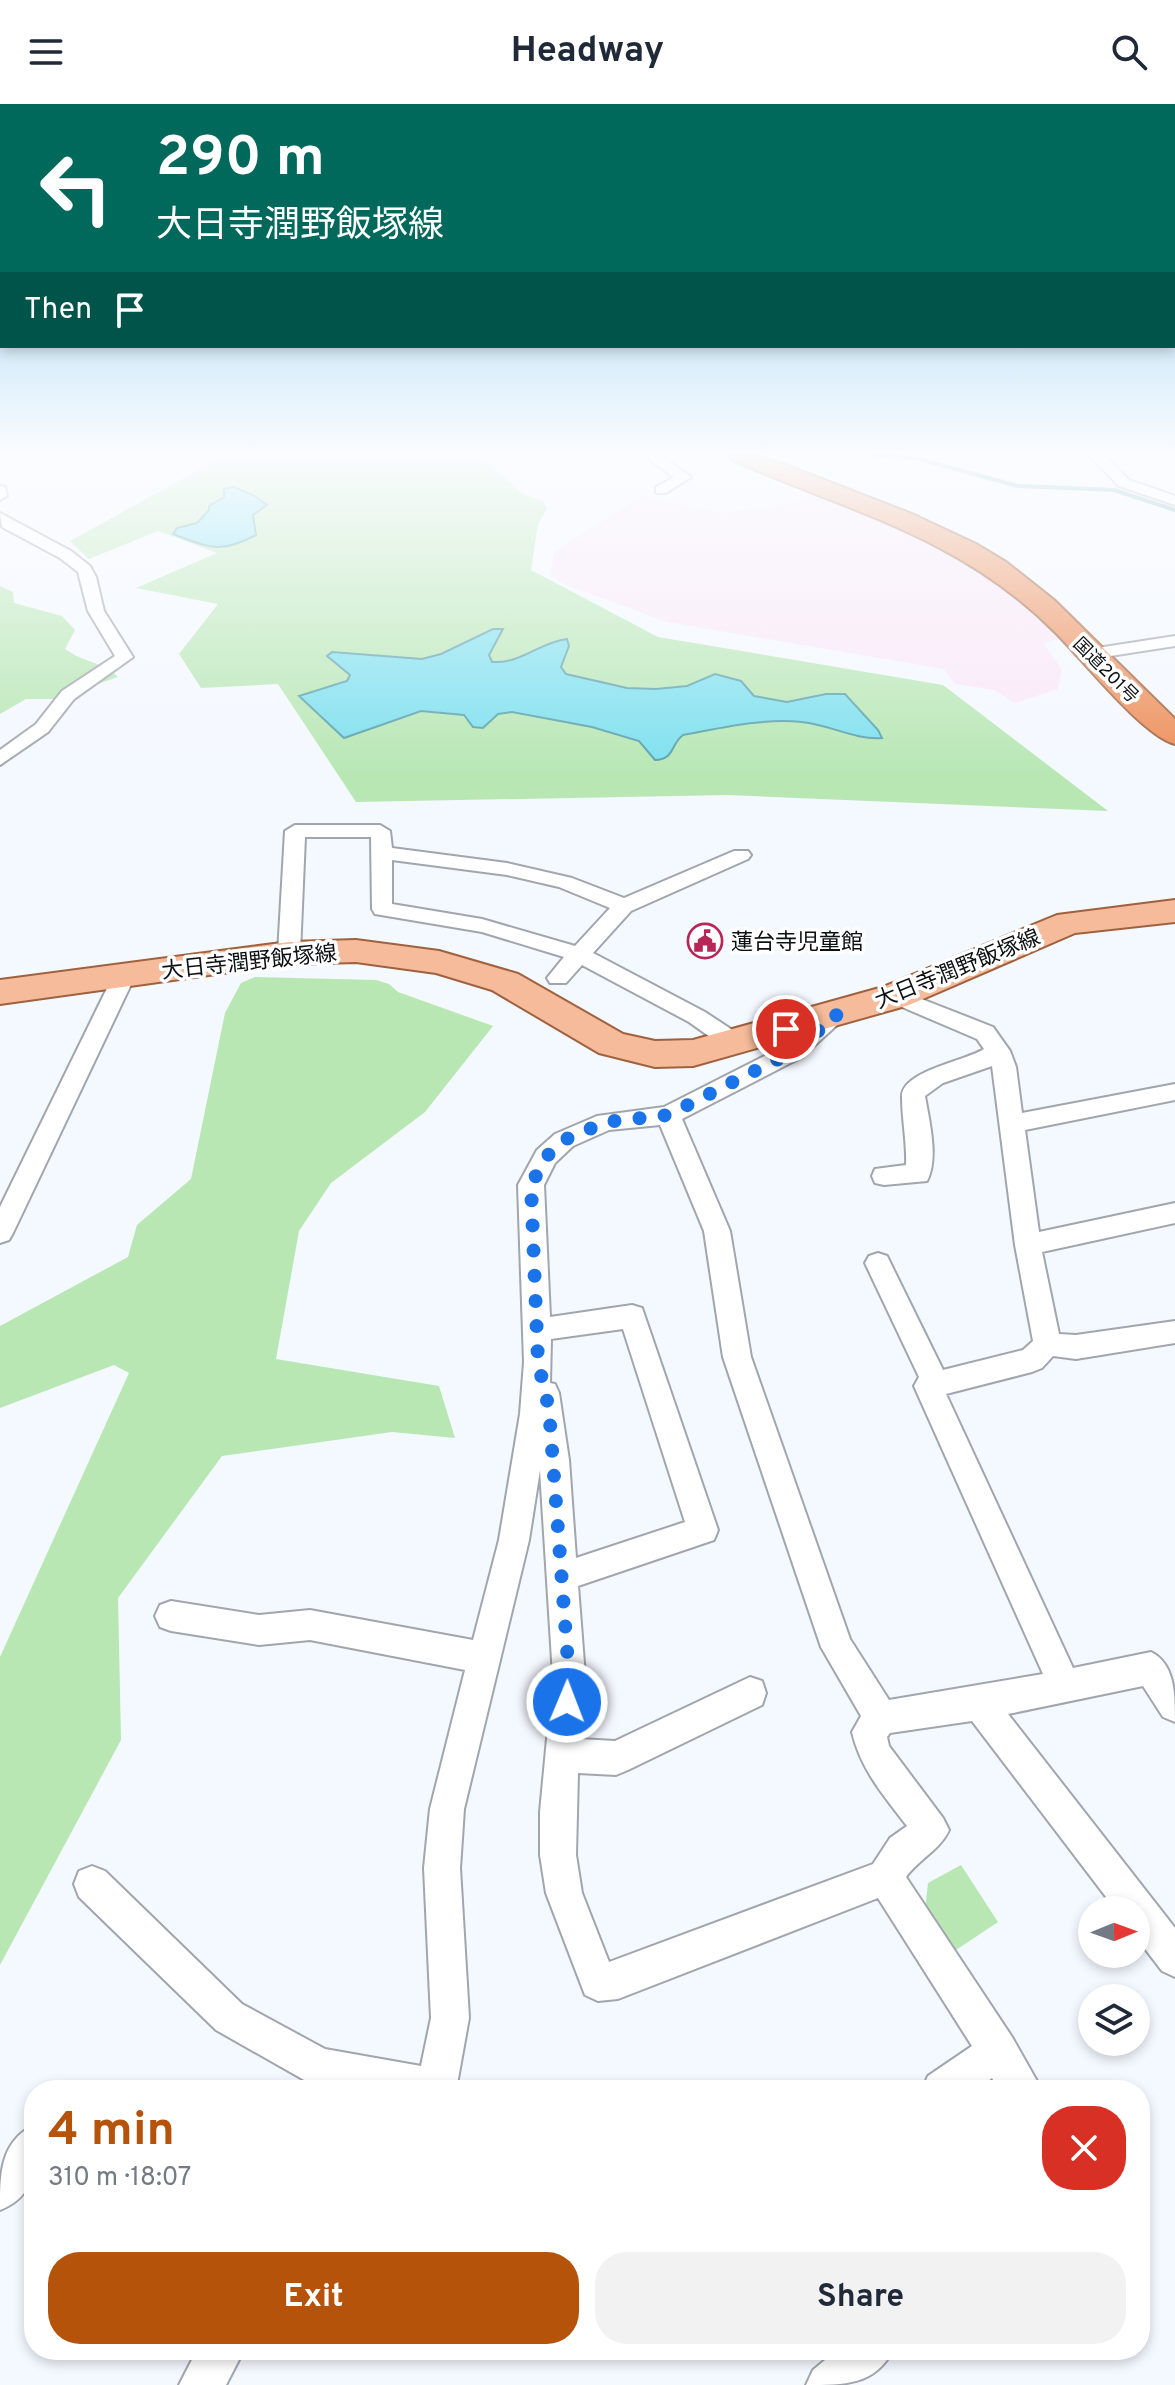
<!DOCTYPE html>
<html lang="en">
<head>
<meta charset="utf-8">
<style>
  body { margin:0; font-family:Overpass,"Noto Sans JP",sans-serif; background:#f2f2f3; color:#1f2937; height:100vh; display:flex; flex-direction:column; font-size:30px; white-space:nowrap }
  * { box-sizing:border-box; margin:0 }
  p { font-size:26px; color:#747a83 }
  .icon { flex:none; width:44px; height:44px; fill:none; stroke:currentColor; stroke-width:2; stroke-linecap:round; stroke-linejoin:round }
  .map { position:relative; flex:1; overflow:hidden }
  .details { position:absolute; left:24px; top:1976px; width:1126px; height:280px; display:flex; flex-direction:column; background:#fff; border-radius:32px; box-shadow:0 4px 12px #0003 }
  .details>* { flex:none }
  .hud { position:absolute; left:0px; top:0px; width:1176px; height:244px; box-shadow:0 4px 12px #0003; background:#00695c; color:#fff; overflow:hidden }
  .needle { width:52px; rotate:89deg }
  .buttons { position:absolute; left:1078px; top:1792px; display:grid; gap:16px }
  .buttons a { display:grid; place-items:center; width:72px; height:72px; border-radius:50%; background:#fff; box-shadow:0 4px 12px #0003; font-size:40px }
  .pin { position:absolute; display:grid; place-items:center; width:68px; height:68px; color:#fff; margin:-34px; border:4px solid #fff; border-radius:50%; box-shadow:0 2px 8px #0007 }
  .me { position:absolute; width:88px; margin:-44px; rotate:1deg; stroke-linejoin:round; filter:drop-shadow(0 0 6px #0008) }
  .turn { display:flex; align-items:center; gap:28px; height:168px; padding:0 24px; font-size:36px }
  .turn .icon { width:104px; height:104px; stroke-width:2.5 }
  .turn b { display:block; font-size:56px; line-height:68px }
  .then { display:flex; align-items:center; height:76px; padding:0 24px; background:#0003; gap:16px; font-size:30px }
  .round { display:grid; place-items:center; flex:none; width:84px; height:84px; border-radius:32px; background:#f2f2f3 }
  .headline { display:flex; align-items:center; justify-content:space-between; height:136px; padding:0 24px }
  h1 { font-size:48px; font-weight:700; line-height:60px; color:#b45309 }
  .primary-button { display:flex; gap:16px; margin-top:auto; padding:16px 24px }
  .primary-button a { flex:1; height:92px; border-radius:32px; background:#b45309; color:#fff; font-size:32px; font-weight:700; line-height:92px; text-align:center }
  .primary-button a+a { background:#f2f2f3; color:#1f2937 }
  header { display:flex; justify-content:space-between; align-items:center; height:104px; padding:0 24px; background:#fff; font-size:36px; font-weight:700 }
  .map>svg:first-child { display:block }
  .education { fill:#fae7f7 }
  .green { fill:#b8e7b4 }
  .water { fill:#7de0ee; stroke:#5ba1ac; stroke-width:2 }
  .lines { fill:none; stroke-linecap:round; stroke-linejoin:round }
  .stream { stroke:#5ba1ac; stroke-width:4 }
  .street-casing { stroke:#a1a5ad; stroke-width:4 }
  .primary-casing { stroke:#9f613e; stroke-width:4 }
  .highway-casing { stroke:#9f613e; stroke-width:4 }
  .street { fill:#fff; fill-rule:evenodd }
  .primary { fill:#f5bb9a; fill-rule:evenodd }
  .highway { fill:#ee8d57; fill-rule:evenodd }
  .route { stroke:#1a73e8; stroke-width:14; stroke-dasharray:0 25.2 }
  .labels { text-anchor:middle; stroke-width:7; stroke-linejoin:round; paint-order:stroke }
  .far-street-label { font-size:18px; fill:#0d0f11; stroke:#fff }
  .poi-label { font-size:22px; fill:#0d0f11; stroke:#fff; text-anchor:start }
  .street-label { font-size:22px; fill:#0d0f11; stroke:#fff }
</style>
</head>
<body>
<header><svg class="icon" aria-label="menu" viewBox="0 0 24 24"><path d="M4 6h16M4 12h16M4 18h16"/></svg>Headway<svg class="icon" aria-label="search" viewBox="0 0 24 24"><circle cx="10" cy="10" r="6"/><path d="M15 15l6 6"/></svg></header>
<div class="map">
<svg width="1175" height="2281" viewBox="0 0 1175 2281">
  <rect width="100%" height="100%" fill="#f4f8ff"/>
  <path class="education" d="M 812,388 L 919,429 L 1003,478 L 1064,534 L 1043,539 L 1062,566 L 1058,585 L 1015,599 L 994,586 L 955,580 L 944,565 L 667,518 L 564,480 L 551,471 L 554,448 L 642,392 L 722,409 L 783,401 L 804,395 Z"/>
  <path class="green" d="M 226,351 L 460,351 L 490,361 L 523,390 L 544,398 L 547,405 L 538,420 L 531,466 L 658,533 L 943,581 L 1108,707 L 728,691 L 356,698 L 278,580 L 201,584 L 179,550 L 218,500 L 136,484 L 217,449 L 158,427 L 89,455 L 70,437 Z
    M 0,482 L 13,488 L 14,499 L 62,512 L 75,526 L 65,545 C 83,558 102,558 118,573 L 55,595 L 26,595 L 0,610 Z
    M 255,873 L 376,876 L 389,880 L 398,888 L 493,922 L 425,1008 L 331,1079 L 299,1127 L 276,1255 L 439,1282 L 455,1334 L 392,1328 L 222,1352 L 118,1494 L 121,1636 L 0,1861 L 0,1553 L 129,1269 L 114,1261 L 0,1304 L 0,1222 L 128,1153 L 137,1121 L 191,1075 L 225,909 L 241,879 Z
    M 961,1761 L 998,1818 L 953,1848 L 925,1806 L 928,1779 Z"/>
  <path class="water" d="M 234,383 L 255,392 L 267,401 L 253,411 L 256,431 C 220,450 210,444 173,430 L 177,424 L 197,419 L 209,406 L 209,402 L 224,393 L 224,385 Z
    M 493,525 L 503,525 L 489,551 L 492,558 C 521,560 540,538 567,535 L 569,542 L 561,563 L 566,570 L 627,584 L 656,585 L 687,582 L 715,570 L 741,577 L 754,592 L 787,598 L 826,590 L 845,590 L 878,626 L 882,634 C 854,636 831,621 802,618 C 762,614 722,624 683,631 C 670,641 675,655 655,656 L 639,637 L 592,623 L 512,608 L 498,610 L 483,624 L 473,623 L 464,611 L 421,607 L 344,634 L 299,592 L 347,577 L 350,571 L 327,552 L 332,548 L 422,555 L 441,550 Z"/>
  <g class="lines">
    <path class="stream" d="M 872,351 L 915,354 L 1018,382 L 1114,386 L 1175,406"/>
    <g class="street-casing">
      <path id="street" d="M 643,351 L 660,351 L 691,373 L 666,389 L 656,389 L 656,383 L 674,373 Z
        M 1089,351 L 1104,351 L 1129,376 L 1175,392 L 1175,401 L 1119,382 Z
        M 0,382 L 5,383 L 7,392 L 0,396 Z
        M 0,409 L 71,447 L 90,462 L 96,473 L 104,507 L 133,553 L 74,595 L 48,628 L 0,661 L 0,646 L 36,620 L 62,587 L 115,552 L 88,507 L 78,468 L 60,454 L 2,423 Z
        M 1175,532 L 1175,542 L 1091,555 L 1083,550 L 1091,545 Z
        M 295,721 L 380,721 L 390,727 L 392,744 L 507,759 L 572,774 L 624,794 L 734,747 L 748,747 L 751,751 L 748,755 L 631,807 L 593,849 L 705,908 L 743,933 L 746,939 L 743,945 L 727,945 L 689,918 L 582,861 L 566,879 L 550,879 L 547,874 L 564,853 L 482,828 L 375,810 L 372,805 L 371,733 L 305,733 L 300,849 L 297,854 L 281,854 L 278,849 L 285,727 ZM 392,756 L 507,771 L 559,783 L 610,804 L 575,842 L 482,815 L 392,800 Z
        M 125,863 L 133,865 L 136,870 L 13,1129 L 9,1136 L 0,1139 L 0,1103 L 114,870 L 117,865 Z
        M 896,885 L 993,923 L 1010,947 L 1016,963 L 1022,1009 L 1175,980 L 1175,996 L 1025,1026 L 1039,1128 L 1175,1099 L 1175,1119 L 1042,1148 L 1059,1230 L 1076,1231 L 1175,1217 L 1175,1239 L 1076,1255 L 1053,1252 L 1042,1264 L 1032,1268 L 946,1290 L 1073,1564 L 1151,1548 C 1175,1560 1175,1590 1175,1618 L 1163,1613 L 1143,1582 L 1008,1610 L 1175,1824 L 1175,1873 L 1162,1867 L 1136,1833 L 1136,1806 L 1116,1806 L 972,1617 L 890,1629 L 887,1633 L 889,1642 L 943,1714 L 949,1726 C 940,1746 919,1755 906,1773 L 1012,1933 L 1042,1986 L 999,1986 L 992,1974 L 975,1986 L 922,1986 L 928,1972 L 972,1942 L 878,1794 L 618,1895 L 598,1897 L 585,1891 L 546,1789 L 540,1751 L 540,1708 L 553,1572 L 540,1366 L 529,1436 L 464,1705 L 460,1764 L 469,1914 L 456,1986 L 340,1986 L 306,1977 L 216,1926 L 79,1793 L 74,1780 L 79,1767 L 92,1762 L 105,1767 L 242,1900 L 325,1945 L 421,1962 L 431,1914 L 424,1764 L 430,1705 L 465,1566 L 310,1536 L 259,1541 L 171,1527 L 160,1523 L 155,1512 L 160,1501 L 171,1497 L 259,1511 L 310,1506 L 473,1536 L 499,1436 L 520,1310 L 524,1258 L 518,1081 L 537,1046 L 555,1030 L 597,1012 L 664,1003 L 786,941 L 829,906 L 845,906 L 848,911 L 802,953 L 682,1015 L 730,1127 L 751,1253 L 850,1535 L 889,1596 L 1043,1570 L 914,1282 L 919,1273 L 865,1159 L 869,1152 L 878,1149 L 887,1152 L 943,1266 L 1023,1246 L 1033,1237 L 1015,1141 L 992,962 L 943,979 L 925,992 C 929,1016 939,1054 927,1077 L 884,1081 L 875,1079 L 872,1072 L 875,1065 L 906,1061 C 907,1038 902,1016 902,993 C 901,967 966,957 984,945 L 977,935 L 888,897 L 885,892 L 888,887 ZM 660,1021 L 704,1127 L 723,1253 L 821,1543 L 861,1612 L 852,1628 C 861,1666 884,1692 907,1722 L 890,1734 L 873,1760 L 609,1858 L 582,1789 L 576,1751 L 578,1669 L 616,1671 L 628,1666 L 762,1601 L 766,1589 L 762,1577 L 750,1573 L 615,1637 L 580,1635 L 585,1572 L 578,1482 L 714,1436 L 718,1426 L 642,1204 L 632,1201 L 550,1213 L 544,1081 L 555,1059 L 573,1042 L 609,1026 ZM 623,1225 L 685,1418 L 576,1454 L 569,1356 L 559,1289 L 555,1280 L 550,1279 L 551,1235 Z
        M 34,2021 C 34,2058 40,2090 0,2106 C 0,2070 0,2038 34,2021 Z
        M 197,2246 L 244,2246 L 226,2281 L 179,2281 Z
        M 837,2246 L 893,2246 C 875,2281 845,2281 806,2281 L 813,2266 Z"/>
    </g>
    <g class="primary-casing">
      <path id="primary" d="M 1175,796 L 1175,818 L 1075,829 L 909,901 L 693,962 L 655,963 L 599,949 L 492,886 L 436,869 L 356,858 L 289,860 L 0,900 L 0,876 L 289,838 L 356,836 L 439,847 L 518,870 L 623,930 L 655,937 L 693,936 L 883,883 L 1057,811 Z"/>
    </g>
    <g class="highway-casing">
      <path id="highway" d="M 729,351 L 760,351 L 912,410 L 976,440 L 1006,458 L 1054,496 L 1175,615 L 1175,640 C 1143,632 1082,555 1056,529 C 961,433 851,408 732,356 Z"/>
    </g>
    <use href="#street" class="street"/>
    <use href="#primary" class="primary"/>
    <use href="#highway" class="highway"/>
  </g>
  <linearGradient id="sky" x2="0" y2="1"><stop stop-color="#7dc6ea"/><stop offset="0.52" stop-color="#fafcff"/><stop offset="1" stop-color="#fafcff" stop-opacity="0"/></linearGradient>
  <rect width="1175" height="671" fill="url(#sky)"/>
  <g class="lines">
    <path class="route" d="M 567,1598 L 569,1572 L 549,1305 L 538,1258 L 531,1081 L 546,1053 L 564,1036 L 606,1018 L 668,1011 L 794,947 L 837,911 L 786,925"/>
  </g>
  <defs>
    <g id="civic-ring" transform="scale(1.8)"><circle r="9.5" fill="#fff" stroke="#b62757" stroke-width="1.5"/><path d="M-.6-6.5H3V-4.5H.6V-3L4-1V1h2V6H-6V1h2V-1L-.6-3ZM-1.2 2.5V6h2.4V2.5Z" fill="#b62757"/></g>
  </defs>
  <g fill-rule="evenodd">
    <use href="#civic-ring" x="705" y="837"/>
  </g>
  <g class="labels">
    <g class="far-street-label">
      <text transform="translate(1106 566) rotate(45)" y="6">国道201号</text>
    </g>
    <g class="poi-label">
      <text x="731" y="845">蓮台寺児童館</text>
    </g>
    <g class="street-label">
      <text transform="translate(249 857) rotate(-6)" y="8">大日寺潤野飯塚線</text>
      <text transform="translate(957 864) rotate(-22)" y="8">大日寺潤野飯塚線</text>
    </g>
  </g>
</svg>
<div class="buttons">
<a><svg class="needle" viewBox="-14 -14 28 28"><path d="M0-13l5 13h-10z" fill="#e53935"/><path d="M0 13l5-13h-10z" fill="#747a83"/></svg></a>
<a><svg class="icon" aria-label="layers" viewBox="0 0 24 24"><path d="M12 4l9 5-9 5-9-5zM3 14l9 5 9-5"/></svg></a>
</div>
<div class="pin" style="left:786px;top:925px;background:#d93025"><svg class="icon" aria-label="arrive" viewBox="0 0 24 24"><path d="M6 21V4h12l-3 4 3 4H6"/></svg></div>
<svg class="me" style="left:567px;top:1598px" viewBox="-20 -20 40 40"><circle r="17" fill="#1a73e8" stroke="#fff" stroke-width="3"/><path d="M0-11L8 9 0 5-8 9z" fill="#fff"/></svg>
<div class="hud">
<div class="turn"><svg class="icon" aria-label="left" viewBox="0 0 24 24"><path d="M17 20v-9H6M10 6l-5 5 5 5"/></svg><div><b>290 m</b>大日寺潤野飯塚線</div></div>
<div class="then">Then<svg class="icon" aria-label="arrive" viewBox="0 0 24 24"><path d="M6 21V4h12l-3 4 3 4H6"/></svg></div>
</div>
<section class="details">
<div class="headline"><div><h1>4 min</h1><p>310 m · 18:07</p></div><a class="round" style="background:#d93025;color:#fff"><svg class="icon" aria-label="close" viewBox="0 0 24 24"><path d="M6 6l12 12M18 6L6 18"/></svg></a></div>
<div class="primary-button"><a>Exit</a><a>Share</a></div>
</section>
</div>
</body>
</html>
